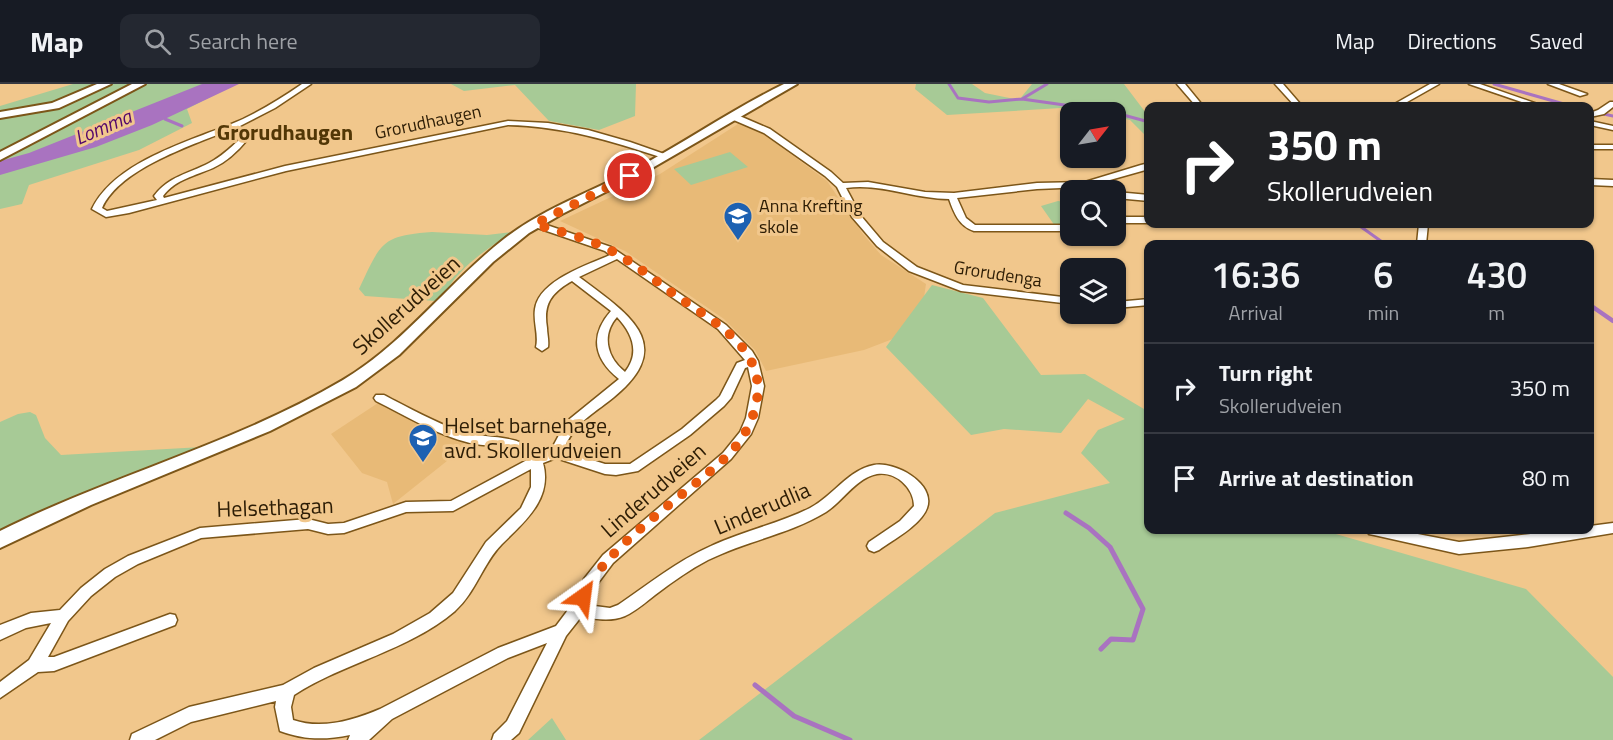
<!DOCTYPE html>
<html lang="en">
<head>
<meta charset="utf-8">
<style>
  body { margin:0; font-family:"Titillium Web",sans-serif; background:#242831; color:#f1f3f6; height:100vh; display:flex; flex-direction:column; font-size:22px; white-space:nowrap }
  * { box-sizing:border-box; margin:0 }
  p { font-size:20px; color:#9ea1a6 }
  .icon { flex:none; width:33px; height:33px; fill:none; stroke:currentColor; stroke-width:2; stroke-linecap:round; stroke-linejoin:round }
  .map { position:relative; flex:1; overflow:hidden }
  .details { position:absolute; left:1144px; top:156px; width:450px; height:294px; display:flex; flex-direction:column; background:#171b24; border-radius:12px; box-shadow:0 2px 4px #0004 }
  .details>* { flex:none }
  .banner { position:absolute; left:1144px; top:18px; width:450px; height:126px; border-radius:12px; box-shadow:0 2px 4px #0004; background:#202124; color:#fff; overflow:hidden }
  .needle { width:39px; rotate:59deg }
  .controls { position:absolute; left:1060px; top:18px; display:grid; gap:12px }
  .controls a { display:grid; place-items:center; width:66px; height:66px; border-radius:12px; background:#171b24; box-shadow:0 2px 4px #0004; font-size:30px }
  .pin { position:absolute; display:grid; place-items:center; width:51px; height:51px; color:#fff; margin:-26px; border:3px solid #fff; border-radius:50%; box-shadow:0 2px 6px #0007 }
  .me { position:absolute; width:66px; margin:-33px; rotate:31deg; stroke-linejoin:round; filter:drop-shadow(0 0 4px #0008) }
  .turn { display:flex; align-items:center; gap:21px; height:126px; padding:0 24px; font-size:27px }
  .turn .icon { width:78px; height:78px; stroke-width:2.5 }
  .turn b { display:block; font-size:42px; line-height:51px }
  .eta { display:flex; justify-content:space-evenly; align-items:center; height:102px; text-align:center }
  .eta b { font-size:36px; font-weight:600; line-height:42px }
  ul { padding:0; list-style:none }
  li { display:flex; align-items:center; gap:18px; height:90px; padding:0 24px; border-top:2px solid #363941 }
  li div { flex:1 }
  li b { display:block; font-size:22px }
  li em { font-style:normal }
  header { display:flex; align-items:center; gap:36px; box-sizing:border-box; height:84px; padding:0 30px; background:#171b24; border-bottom:2px solid #363941 }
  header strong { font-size:28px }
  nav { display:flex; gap:33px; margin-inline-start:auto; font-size:21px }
  .search { width:420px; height:54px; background:#242831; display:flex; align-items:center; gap:15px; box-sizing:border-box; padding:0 21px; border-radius:12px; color:#9ea1a6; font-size:22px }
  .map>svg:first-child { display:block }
  .built { fill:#e8ba77 }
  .green { fill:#a7ca96 }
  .water { fill:#a973c0 }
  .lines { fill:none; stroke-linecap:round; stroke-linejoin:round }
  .stream-far2 { stroke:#a973c0; stroke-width:3 }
  .stream-far1 { stroke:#a973c0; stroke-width:4.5 }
  .stream { stroke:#a973c0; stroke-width:5 }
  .street-casing { stroke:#7c5619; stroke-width:3 }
  .secondary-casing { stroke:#7c5619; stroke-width:4 }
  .street { fill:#fff; fill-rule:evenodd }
  .secondary { fill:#fff; fill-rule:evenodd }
  .route { stroke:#ea580c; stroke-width:10; stroke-dasharray:0 18 }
  .labels { text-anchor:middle; stroke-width:6; stroke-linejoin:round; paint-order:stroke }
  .far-street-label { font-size:18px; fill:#2d1d05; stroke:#f1c78c }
  .far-poi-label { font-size:18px; fill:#2d1d05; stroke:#f1c78c; text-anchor:start }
  .far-water-label { font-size:20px; font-style:italic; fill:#53086b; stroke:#f1c78c }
  .far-quarter-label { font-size:22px; font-weight:bold; fill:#523706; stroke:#f1c78c }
  .street-label { font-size:22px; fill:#2d1d05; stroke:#f1c78c }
  .poi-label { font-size:22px; fill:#2d1d05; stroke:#f1c78c; text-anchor:start }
</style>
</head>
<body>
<header>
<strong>Map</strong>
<div class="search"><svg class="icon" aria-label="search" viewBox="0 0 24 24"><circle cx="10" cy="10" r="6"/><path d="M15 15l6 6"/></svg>Search here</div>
<nav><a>Map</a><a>Directions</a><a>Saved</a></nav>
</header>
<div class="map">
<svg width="1613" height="656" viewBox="0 0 1613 656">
  <rect width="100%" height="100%" fill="#f1c78c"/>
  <path class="built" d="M 738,40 L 761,48 L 827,97 L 863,150 L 881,171 L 926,200 L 921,233 L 898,253 L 864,266 L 766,287 L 755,266 L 724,235 L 625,167 L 560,137 L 660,90 Z
    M 378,319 L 467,361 L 393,420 L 387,398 L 362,389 L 331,350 Z"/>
  <path class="green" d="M 73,0 L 236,0 L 187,25 L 192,39 L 139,66 L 29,101 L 22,120 L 0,125 L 0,22 Z
    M 451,0 L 636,0 L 635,32 L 599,46 L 549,37 L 515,1 L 464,7 Z
    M 916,0 L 972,0 L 985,9 L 1019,16 L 1032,0 L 1124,0 L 1149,33 L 1149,48 L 1144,50 L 1130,36 L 1116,33 L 1116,28 L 1089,28 L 1061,24 L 947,31 L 915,5 Z
    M 730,68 L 748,83 L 691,101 L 674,85 Z
    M 1058,117 L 1071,119 L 1071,142 L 1055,142 L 1041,122 Z
    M 432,148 L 487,151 L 513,148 C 495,160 475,172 460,189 C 450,198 447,210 435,217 L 365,212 L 359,205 C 381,159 380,152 432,148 Z
    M 932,201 L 983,214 L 1041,291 L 1085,290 L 1149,328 L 1149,346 L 1146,353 L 1149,357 L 1149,446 L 1322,446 L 1526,505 L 1613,593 L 1613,656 L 699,656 L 995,429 L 1110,399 L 1081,369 L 1098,346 L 1125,335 L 1088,315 L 1061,349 L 1004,345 L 971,351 L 886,263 Z
    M 30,328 L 36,331 L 45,354 L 61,371 L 202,363 L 0,450 L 0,338 L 18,330 Z
    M 552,634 L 566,656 L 528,656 Z"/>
  <path class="water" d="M 202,0 L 239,0 L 152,41 L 96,63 L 0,91 L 0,77 L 29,69 Z"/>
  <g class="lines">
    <path class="stream-far2" d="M 949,0 L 958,14 L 989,18 L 1022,15 L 1047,0
      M 1494,0 L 1571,22
      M 1022,15 L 1114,28
      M 1590,27 L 1613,32
      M 1116,29 L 1149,38
      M 165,35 L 182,42
      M 1357,140 L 1385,160"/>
    <path class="stream-far1" d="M 1590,221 L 1613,237"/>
    <path class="stream" d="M 1066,429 L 1089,444 L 1110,463 L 1143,525 L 1133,556 L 1111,555 L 1101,565
      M 755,601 L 794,632 L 850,656"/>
    <g class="street-casing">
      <path id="street" d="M 302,0 L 311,0 L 275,24 L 240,42 L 246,47 L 247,56 C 238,67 226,78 213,84 C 195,92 176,95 163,112 L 164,114 L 285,82 L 508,37 L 548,39 L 588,46 L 630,58 L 670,72 L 663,74 C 612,57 562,42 508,41 L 286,87 L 129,129 L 106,133 L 92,125 C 116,75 196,56 243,35 C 264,25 283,13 302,0 ZM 234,44 L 238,48 L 239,56 C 230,64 221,73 209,79 C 188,90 169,92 154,112 L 157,116 L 107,127 L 102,124 C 121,83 194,61 234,44 Z
        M 1177,0 L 1185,0 L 1203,22 L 1196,22 Z
        M 1275,0 L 1283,0 L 1302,22 L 1295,22 Z
        M 1430,0 L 1439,0 L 1400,22 L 1391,22 Z
        M 1469,0 L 1480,0 L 1543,22 L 1533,22 Z
        M 1548,0 L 1559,0 L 1587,10 L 1580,12 Z
        M 1610,18 L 1613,18 L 1613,23 L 1604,30 L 1590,33 L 1590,29 L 1598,26 Z
        M 729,30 L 735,30 L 770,45 L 831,88 L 843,99 L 868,98 L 925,108 L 954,109 L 1037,99 L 1085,98 L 1141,81 L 1149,79 L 1149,85 L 1085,103 L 1037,105 L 957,114 L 966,134 L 975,141 L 1071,141 L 1071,147 L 974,147 C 959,142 954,129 949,115 C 914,115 881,99 846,104 L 861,132 L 883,158 L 917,183 L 963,201 L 1071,214 L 1071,220 L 961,207 L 909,187 L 877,162 L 852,133 L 837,103 L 825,92 L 764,49 L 729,34 Z
        M 1590,37 L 1613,42 L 1613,46 L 1590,41 Z
        M 1590,61 L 1613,61 L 1613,65 L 1590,65 Z
        M 1590,95 L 1613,96 L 1613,102 L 1590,101 Z
        M 1116,108 L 1149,111 L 1149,117 L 1116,114 Z
        M 1116,133 L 1149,133 L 1149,139 L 1116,139 Z
        M 535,137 L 611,163 L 726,241 L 752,267 L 758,277 L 764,302 L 758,334 L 751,350 L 731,375 L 613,479 L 595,503 L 587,521 L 610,524 L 618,521 C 649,500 677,477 711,462 C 743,447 778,440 810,424 C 833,412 848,386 874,381 C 894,377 936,399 927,424 C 921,441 893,456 879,466 L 874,468 L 869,466 L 867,462 L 869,458 L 900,437 L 914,422 C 914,404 896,387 877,390 C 856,394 843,417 826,428 C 790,450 746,457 708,476 C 689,486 672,498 655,511 C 646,518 636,527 625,532 C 610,538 597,535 581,533 L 566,552 L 519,649 L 511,656 L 492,656 L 494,650 L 507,637 L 547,559 L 508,574 L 392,635 L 369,656 L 348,656 L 350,651 C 325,656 304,656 280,647 L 275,623 L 276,617 L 191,638 L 155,656 L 130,656 L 132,650 L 189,623 L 283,601 L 314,584 L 393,550 L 430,529 L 453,509 L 486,458 L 521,424 L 531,403 L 531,385 L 453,427 L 406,428 L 344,449 L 328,450 L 308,445 L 201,454 L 138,480 L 115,493 L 91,512 L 68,537 L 48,573 L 54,573 L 170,530 L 175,531 L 177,536 L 175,541 L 54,587 L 38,588 L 0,614 L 0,598 L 29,576 L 51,539 L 26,544 L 0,556 L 0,541 L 31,529 L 60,526 L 81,504 L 105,485 L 128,472 L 200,444 L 308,435 L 328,440 L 344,439 L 406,418 L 451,417 L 527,376 C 512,358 491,364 470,359 C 437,351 406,332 376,317 L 374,314 L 376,311 L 384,311 C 409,324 434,338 460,347 C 488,357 516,347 538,371 L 551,366 L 566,338 L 619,295 C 594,275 589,252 611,227 L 572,197 C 551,209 543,220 547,244 C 547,250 549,256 548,263 L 542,267 L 536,263 C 539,251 533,238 535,225 C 539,196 588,181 610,171 L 605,167 L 532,142 L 532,138 ZM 617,175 L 718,245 L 745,276 L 737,279 L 720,312 L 716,316 L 682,345 L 630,380 L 605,380 L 563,367 C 574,340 587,334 609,317 C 680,262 630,231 579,193 ZM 617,233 C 633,250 640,269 625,288 C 607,274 601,251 617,233 ZM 748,283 L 752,302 L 746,334 L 740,348 L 723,369 L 603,471 L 584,495 L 571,522 L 556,542 L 498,564 L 380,625 C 354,636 322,646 293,636 L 291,623 L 294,611 C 345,578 408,567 455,527 C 476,508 483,479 502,460 C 524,438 553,415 543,379 L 556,374 L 605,390 L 616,391 L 638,387 L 690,351 L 724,322 L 731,314 L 745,284 Z
        M 1419,140 L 1428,140 L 1426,160 L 1417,160 Z
        M 1149,215 L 1149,221 L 1116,224 L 1116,218 Z
        M 1613,439 L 1613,449 L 1528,463 L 1459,470 L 1374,451 L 1369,450 L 1367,446 L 1397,446 L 1459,458 L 1567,446 L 1590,446 L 1590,442 Z"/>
    </g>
    <g class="secondary-casing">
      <path id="secondary" d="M 97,0 L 111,0 L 59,24 L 0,34 L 0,28 L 52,19 Z
        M 132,0 L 145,0 L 0,76 L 0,68 Z
        M 784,0 L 797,0 L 647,87 L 562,130 L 529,149 L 493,178 L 399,271 L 356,303 L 270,347 L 91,421 L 0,464 L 0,447 C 112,391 235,360 343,296 C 405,259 448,199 504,155 C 544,124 593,107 637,84 C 687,57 733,25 784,0 Z"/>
    </g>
    <use href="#street" class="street"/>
    <use href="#secondary" class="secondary"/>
  </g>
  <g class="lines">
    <path class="route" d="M 583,513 C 604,463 685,412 725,374 C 738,362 749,345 754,328 C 773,268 717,240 675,211 C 653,195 632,177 608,165 C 585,153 559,148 535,140 L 630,92"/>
  </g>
  <defs>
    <g id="school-pin" transform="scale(1.5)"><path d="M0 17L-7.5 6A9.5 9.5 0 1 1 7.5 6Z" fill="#1d61b2" stroke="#f1c78c"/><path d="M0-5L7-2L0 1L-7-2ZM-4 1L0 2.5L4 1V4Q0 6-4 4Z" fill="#fff"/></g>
  </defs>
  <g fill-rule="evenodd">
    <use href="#school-pin" x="738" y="132"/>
    <use href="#school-pin" x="423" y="354"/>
  </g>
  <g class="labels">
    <g class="far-street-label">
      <text transform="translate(428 38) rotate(-12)" y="6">Grorudhaugen</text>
      <text transform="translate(998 190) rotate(9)" y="6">Grorudenga</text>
    </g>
    <g class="far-poi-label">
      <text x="759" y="128">Anna Krefting<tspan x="759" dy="21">skole</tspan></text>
    </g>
    <g class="far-water-label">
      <text transform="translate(103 43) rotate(-23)" y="7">Lomma</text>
    </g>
    <g class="far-quarter-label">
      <text x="285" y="56">Grorudhaugen</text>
    </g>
    <g class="street-label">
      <text transform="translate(406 221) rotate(-42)" y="8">Skollerudveien</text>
      <text transform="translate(653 406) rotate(-41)" y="8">Linderudveien</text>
      <text transform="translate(275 423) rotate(-2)" y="8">Helsethagan</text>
      <text transform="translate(762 424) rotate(-23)" y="8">Linderudlia</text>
    </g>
    <g class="poi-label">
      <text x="444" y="349">Helset barnehage,<tspan x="444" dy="25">avd. Skollerudveien</tspan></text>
    </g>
  </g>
</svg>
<div class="controls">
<a><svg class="needle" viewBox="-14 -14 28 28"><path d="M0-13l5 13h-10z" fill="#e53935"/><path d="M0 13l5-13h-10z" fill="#9ea1a6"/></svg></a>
<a><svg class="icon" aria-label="search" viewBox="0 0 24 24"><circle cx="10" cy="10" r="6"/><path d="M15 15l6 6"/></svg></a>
<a><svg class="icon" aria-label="layers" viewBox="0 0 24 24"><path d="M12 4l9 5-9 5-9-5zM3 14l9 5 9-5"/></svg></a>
</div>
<div class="pin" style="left:630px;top:92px;background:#d93025"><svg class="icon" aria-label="arrive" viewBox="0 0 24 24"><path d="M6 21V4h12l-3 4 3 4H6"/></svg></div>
<svg class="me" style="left:583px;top:513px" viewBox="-20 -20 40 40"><path d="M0-17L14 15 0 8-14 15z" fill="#ea580c" stroke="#fff" stroke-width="4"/></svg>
<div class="banner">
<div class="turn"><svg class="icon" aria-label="right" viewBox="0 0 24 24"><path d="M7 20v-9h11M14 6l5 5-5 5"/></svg><div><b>350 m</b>Skollerudveien</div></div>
</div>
<section class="details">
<div class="eta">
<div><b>16:36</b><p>Arrival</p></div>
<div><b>6</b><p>min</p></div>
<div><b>430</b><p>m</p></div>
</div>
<ul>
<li><svg class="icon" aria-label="right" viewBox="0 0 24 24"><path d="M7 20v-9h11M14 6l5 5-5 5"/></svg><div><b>Turn right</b><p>Skollerudveien</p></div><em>350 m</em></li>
<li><svg class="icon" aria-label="arrive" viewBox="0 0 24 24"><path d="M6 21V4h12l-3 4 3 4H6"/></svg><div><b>Arrive at destination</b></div><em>80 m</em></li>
</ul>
</section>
</div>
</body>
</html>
